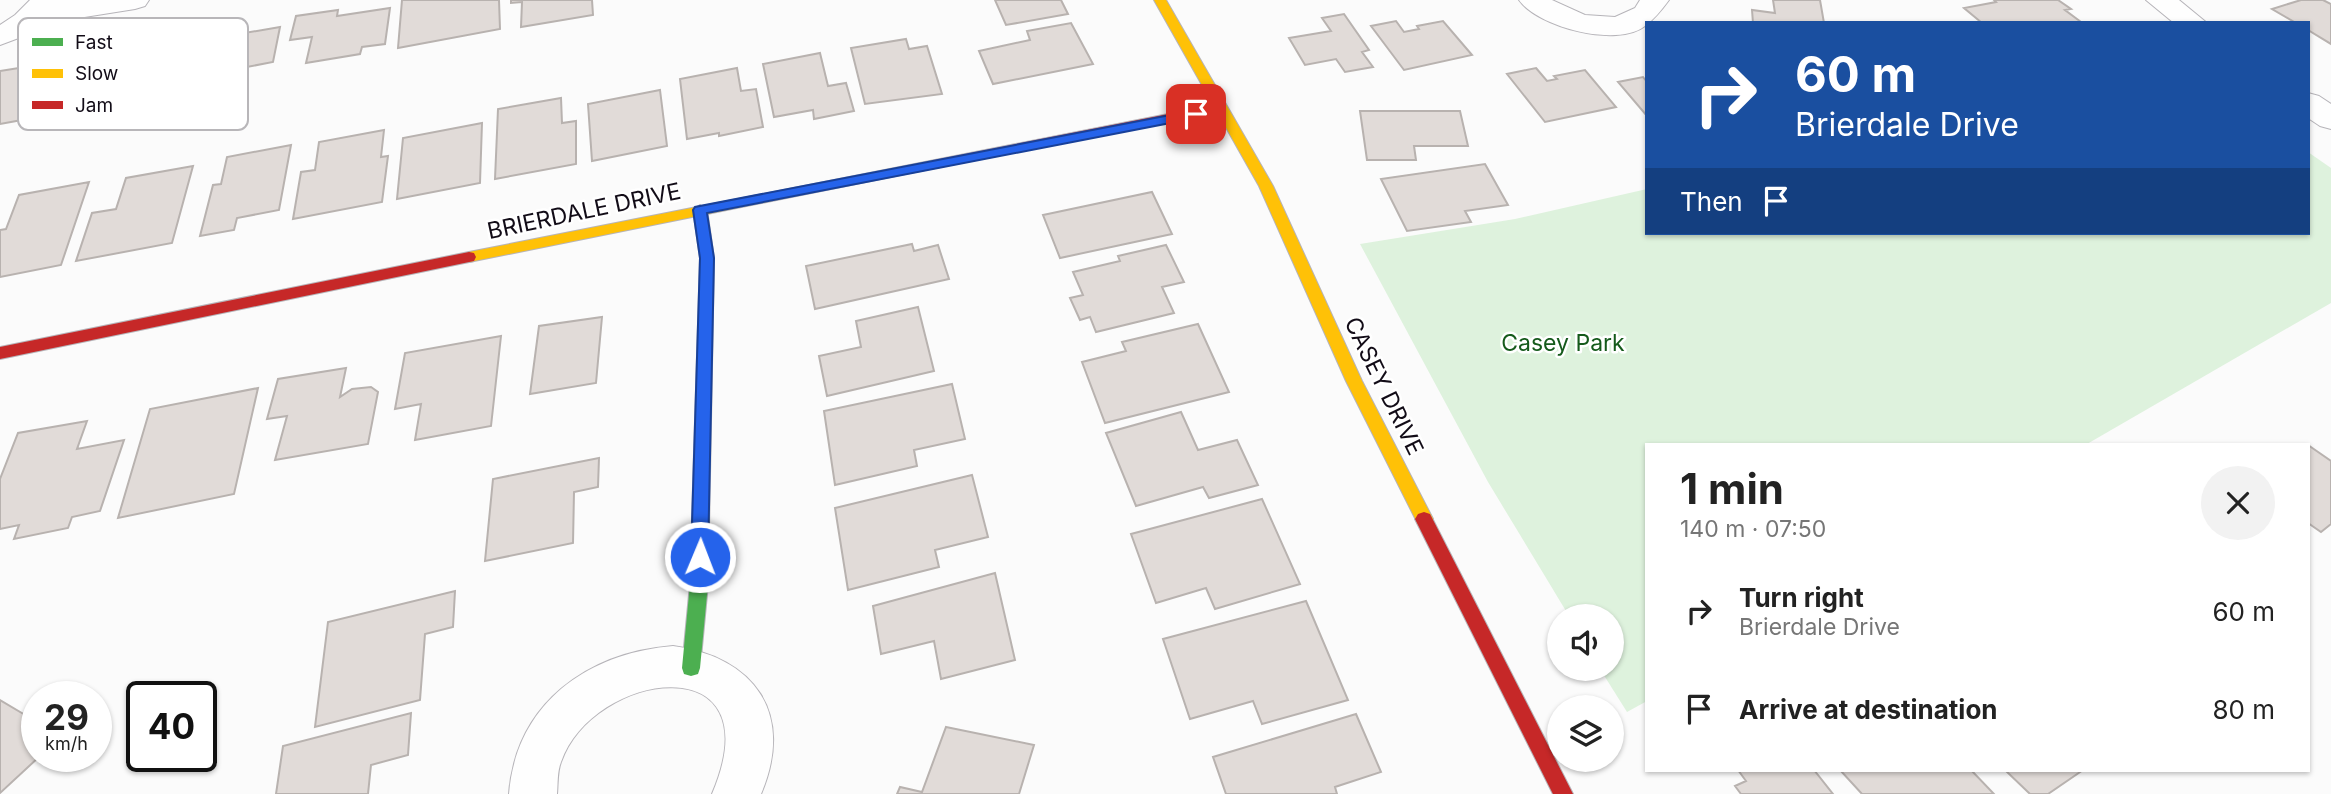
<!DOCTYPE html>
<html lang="en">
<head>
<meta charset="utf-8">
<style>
  body { margin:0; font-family:Inter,sans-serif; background:#f2f2f2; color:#222; height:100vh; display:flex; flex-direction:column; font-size:26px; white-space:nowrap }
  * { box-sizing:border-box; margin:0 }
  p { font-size:23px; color:#767676 }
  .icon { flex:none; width:38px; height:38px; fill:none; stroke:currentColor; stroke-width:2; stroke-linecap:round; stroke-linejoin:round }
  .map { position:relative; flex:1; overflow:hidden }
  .details { position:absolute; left:1645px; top:443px; width:665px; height:329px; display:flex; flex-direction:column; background:#fff; border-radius:0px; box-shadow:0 2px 5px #0004 }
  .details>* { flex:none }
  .banner { position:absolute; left:1645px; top:21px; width:665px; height:214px; border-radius:0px; box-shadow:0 2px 5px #0004; background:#1a4fa0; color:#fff; overflow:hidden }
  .buttons { position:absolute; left:1547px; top:604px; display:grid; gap:14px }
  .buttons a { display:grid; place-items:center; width:77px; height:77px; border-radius:50%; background:#fff; box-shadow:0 2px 5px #0004; font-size:35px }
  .speed { position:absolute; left:21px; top:681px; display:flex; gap:14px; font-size:35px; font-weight:700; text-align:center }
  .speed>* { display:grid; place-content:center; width:91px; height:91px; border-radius:50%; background:#fff; box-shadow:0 2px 5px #0004; line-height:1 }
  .speed small { font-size:18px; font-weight:400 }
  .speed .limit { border:4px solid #111; border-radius:10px; background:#fff; color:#111 }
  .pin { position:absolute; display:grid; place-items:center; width:60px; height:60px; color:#fff; margin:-30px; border-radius:14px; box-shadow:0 4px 10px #0006 }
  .me { position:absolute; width:77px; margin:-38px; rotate:1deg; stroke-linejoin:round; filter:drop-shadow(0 0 5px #0008) }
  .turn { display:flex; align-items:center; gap:24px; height:147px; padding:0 35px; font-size:32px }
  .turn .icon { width:91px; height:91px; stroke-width:2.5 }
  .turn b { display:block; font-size:49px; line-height:60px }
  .then { display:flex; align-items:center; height:66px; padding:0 35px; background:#0003; gap:14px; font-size:26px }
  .round { display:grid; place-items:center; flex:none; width:74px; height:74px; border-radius:37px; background:#f2f2f2 }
  .summary { display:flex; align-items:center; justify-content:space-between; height:119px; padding:0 35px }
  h1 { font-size:42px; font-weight:700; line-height:52px }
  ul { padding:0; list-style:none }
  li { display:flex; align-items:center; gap:21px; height:98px; padding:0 35px }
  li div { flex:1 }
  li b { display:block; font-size:26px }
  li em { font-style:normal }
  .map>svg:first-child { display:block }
  .green { fill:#def2dd }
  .building { fill:#e1dbd8; stroke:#b8b2af; stroke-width:2 }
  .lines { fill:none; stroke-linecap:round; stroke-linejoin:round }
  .street-casing { stroke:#b6b4b9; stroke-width:2 }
  .fast-casing { stroke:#b6b4b9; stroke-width:2 }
  .slow-casing { stroke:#b6b4b9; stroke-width:2 }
  .jam-casing { stroke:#b6b4b9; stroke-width:2 }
  .street { fill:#fefefe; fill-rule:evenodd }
  .fast { fill:#4caf50; fill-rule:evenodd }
  .slow { fill:#ffc107; fill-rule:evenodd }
  .jam { fill:#c62828; fill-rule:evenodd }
  .route { fill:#2563eb; stroke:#184099; stroke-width:2 }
  .labels { text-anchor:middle; stroke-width:5; stroke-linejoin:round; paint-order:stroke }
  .street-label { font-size:23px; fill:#120c17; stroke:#fff }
  .park-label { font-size:23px; fill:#155a1b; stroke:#fff }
  .key { fill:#fff; stroke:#b8b6b9; stroke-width:2 }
  .key-label { font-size:19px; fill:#120c17 }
</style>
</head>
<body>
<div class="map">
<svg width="2331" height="794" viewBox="0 0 2331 794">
  <rect width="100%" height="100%" fill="#fbfbfb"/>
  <path class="green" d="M 2308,152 L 2331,168 L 2331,303 L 2087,444 L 1647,444 L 1647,701 L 1627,712 L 1600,669 L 1612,668 L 1612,616 L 1569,616 L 1488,482 L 1360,244 L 1515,219 L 1647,189 L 1647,233 L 2308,233 Z"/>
  <path class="building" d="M 402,0 L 499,0 L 500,29 L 398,48 Z
    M 511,0 L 592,0 L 593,15 L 521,27 L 522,2 L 511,3 Z
    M 995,0 L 1061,0 L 1068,14 L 1006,25 Z
    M 1773,0 L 1820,0 L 1824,23 L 1753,23 L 1752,10 L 1775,13 Z
    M 1994,0 L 2058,0 L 2071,9 L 2065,10 L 2081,22 L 1982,23 L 1964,8 L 1996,2 Z
    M 2301,0 L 2323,0 L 2331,4 L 2331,44 L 2308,30 L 2308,23 L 2296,23 L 2272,9 Z
    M 390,8 L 385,44 L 362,47 L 360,54 L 306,63 L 312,37 L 290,40 L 296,16 L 338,10 L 337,16 Z
    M 1344,14 L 1369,50 L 1362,52 L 1373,67 L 1345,72 L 1336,59 L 1305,65 L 1289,38 L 1331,31 L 1322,18 Z
    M 1396,21 L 1404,32 L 1419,29 L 1417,26 L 1443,21 L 1472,55 L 1404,70 L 1371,26 Z
    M 1071,23 L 1093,64 L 993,84 L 979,51 L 1030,40 L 1027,31 Z
    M 280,27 L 273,62 L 173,81 L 187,36 L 229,28 L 227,36 Z
    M 906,39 L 909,49 L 927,46 L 942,94 L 865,104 L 851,48 Z
    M 820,53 L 828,86 L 846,83 L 854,111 L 814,119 L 813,110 L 774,117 L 763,64 Z
    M 50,63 L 27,119 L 0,124 L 0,71 Z
    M 737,68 L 741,91 L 756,89 L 763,127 L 719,136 L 719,133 L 687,139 L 680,79 Z
    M 1536,68 L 1547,81 L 1557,79 L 1554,76 L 1585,70 L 1616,107 L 1545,122 L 1507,74 Z
    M 1643,77 L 1647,82 L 1647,116 L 1618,82 Z
    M 660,90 L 667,146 L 592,161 L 588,104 Z
    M 561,98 L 562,123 L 576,121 L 576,164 L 495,179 L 498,109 Z
    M 1360,111 L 1460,111 L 1468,146 L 1414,146 L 1416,160 L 1367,160 Z
    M 482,123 L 480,183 L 397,199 L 403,138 Z
    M 384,130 L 381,157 L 388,156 L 382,202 L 293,219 L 301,172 L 315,170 L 319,142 Z
    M 291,145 L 279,210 L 237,218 L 234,230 L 200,236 L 213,185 L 221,184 L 227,157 Z
    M 1485,164 L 1508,205 L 1465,211 L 1471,222 L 1407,231 L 1381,179 Z
    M 193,166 L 172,243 L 76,261 L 92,213 L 116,209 L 126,178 Z
    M 89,182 L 61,265 L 0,277 L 0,230 L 6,229 L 19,195 Z
    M 1152,192 L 1172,234 L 1060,258 L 1043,215 Z
    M 912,244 L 914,251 L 938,245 L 949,279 L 815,309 L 806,266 Z
    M 1166,245 L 1184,282 L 1162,287 L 1174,313 L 1096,332 L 1090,317 L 1080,320 L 1070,298 L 1083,295 L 1073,272 L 1120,261 L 1118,256 Z
    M 918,307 L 934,371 L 827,396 L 819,356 L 861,347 L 856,321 Z
    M 602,317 L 596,383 L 530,394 L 539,326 Z
    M 1198,324 L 1229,392 L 1105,423 L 1082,362 L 1126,351 L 1122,342 Z
    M 501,336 L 491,426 L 415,440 L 421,404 L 395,409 L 405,353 Z
    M 346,368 L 340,397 L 352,389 L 371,387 L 378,392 L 368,444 L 275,460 L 287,416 L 267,419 L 278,379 Z
    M 952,384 L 965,439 L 914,450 L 917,466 L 835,485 L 824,411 Z
    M 258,388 L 234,494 L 118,518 L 150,409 Z
    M 1181,412 L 1198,450 L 1237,440 L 1258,485 L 1209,498 L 1203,487 L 1136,506 L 1106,433 Z
    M 87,421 L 77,449 L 124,440 L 100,511 L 72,517 L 68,528 L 14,539 L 19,525 L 0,529 L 0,479 L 18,433 Z
    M 2308,445 L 2331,461 L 2331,524 L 2321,532 L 2308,523 Z
    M 599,458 L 598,487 L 574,492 L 573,543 L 485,561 L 493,479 Z
    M 972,475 L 988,537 L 935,550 L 939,567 L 848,590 L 835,508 Z
    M 1262,499 L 1300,584 L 1215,609 L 1206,588 L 1156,603 L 1131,534 Z
    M 995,573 L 1015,660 L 941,679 L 934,641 L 881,654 L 873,606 Z
    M 455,591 L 453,627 L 425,634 L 420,700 L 315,727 L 328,622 Z
    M 1306,601 L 1348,700 L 1262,724 L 1253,701 L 1190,719 L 1163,639 Z
    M 0,700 L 37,722 L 37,756 L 40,756 L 0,793 Z
    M 411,713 L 408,755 L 371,765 L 368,794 L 276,794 L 283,746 Z
    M 1356,714 L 1381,772 L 1335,787 L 1337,794 L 1226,794 L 1213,757 Z
    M 946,727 L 1034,745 L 1019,794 L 897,794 L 900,787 L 922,792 Z
    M 1738,770 L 1814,770 L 1833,794 L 1741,794 L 1735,786 L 1746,781 Z
    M 1840,770 L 1971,770 L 1994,794 L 1862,794 Z
    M 2005,770 L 2083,770 L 2048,794 L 2030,794 Z"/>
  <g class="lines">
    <g class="street-casing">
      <path id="street" d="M 30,0 L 149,0 L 145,6 L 135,9 L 72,19 L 45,19 L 24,36 L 0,45 L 0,25 L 15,15 Z
        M 1519,0 L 1552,0 L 1585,15 L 1615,17 L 1635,8 L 1640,0 L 1669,0 C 1661,11 1653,20 1645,26 C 1617,48 1538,27 1519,0 Z
        M 2146,0 L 2179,0 L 2207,23 L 2174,23 Z
        M 2308,93 L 2319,96 L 2331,104 L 2331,129 L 2320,126 L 2308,118 Z
        M 673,646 C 755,657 795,714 761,794 L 712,794 C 776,644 593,670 561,762 C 557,772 558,783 557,794 L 509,794 C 516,704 587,653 673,646 Z"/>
    </g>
    <g class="fast-casing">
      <path id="fast" d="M 700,205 L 707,210 L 714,258 L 708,584 L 700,668 L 698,674 L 691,676 L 684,674 L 682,668 L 690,584 L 700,258 L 693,210 Z"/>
    </g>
    <g class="slow-casing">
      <path id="slow" d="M 1154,0 L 1166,0 L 1273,186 L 1362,381 L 1433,519 L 1430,524 L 1424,526 L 1418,524 L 1346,381 L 1259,186 Z
        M 935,160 L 940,161 L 940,167 L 469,262 L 462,257 L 469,252 Z"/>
    </g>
    <g class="jam-casing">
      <path id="jam" d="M 1219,104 L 1225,108 L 1224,111 L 935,168 L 928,164 L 935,160 Z
        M 469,252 L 474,253 L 476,257 L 474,261 L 0,359 L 0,347 Z
        M 1424,512 L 1430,514 L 1573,794 L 1553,794 L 1415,519 L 1418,514 Z"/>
    </g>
    <use href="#street" class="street"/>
    <use href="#fast" class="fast"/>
    <use href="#slow" class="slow"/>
    <use href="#jam" class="jam"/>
  </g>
  <path class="route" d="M 1196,110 L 1203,114 L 1201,117 L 707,213 L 714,258 L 708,557 L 706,562 L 700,564 L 693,562 L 691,557 L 700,258 L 693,210 L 695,207 Z"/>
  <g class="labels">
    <g class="street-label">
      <text transform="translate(584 211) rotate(-12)" y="8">BRIERDALE DRIVE</text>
      <text transform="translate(1384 386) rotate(64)" y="8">CASEY DRIVE</text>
    </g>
    <g class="park-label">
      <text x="1563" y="351">Casey Park</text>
    </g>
  </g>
  <rect x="18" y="18" width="230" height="112" rx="10" class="key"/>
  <rect x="32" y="38" width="31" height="8" fill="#4caf50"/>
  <rect x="32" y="69" width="31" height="9" fill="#ffc107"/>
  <rect x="32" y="101" width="31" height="8" fill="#c62828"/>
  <g class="key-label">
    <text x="75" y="49">Fast</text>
    <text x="75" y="80">Slow</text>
    <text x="75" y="112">Jam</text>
  </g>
</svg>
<div class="buttons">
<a><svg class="icon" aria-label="sound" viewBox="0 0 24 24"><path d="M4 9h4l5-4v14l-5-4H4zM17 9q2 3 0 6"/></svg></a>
<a><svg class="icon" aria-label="layers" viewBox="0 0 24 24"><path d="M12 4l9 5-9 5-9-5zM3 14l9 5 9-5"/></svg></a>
</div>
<div class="speed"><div>29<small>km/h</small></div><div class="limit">40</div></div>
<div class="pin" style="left:1196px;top:114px;background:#d93025"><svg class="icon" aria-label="arrive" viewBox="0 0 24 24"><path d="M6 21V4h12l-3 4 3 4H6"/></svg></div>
<svg class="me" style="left:700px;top:557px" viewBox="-20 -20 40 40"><circle r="17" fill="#2563eb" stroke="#fff" stroke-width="3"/><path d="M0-11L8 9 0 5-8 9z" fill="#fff"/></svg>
<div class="banner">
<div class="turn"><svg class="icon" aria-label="right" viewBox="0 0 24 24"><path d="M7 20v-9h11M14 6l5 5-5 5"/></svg><div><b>60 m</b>Brierdale Drive</div></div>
<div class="then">Then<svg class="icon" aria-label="arrive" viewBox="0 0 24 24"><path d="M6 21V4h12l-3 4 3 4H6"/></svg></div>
</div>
<section class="details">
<div class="summary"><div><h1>1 min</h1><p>140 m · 07:50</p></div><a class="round"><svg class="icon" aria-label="close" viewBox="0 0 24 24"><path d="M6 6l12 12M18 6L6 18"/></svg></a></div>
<ul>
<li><svg class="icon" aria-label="right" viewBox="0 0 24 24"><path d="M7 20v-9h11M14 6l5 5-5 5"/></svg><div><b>Turn right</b><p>Brierdale Drive</p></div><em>60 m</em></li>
<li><svg class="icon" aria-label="arrive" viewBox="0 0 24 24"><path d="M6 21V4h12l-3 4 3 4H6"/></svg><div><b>Arrive at destination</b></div><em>80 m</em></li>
</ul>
</section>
</div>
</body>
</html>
